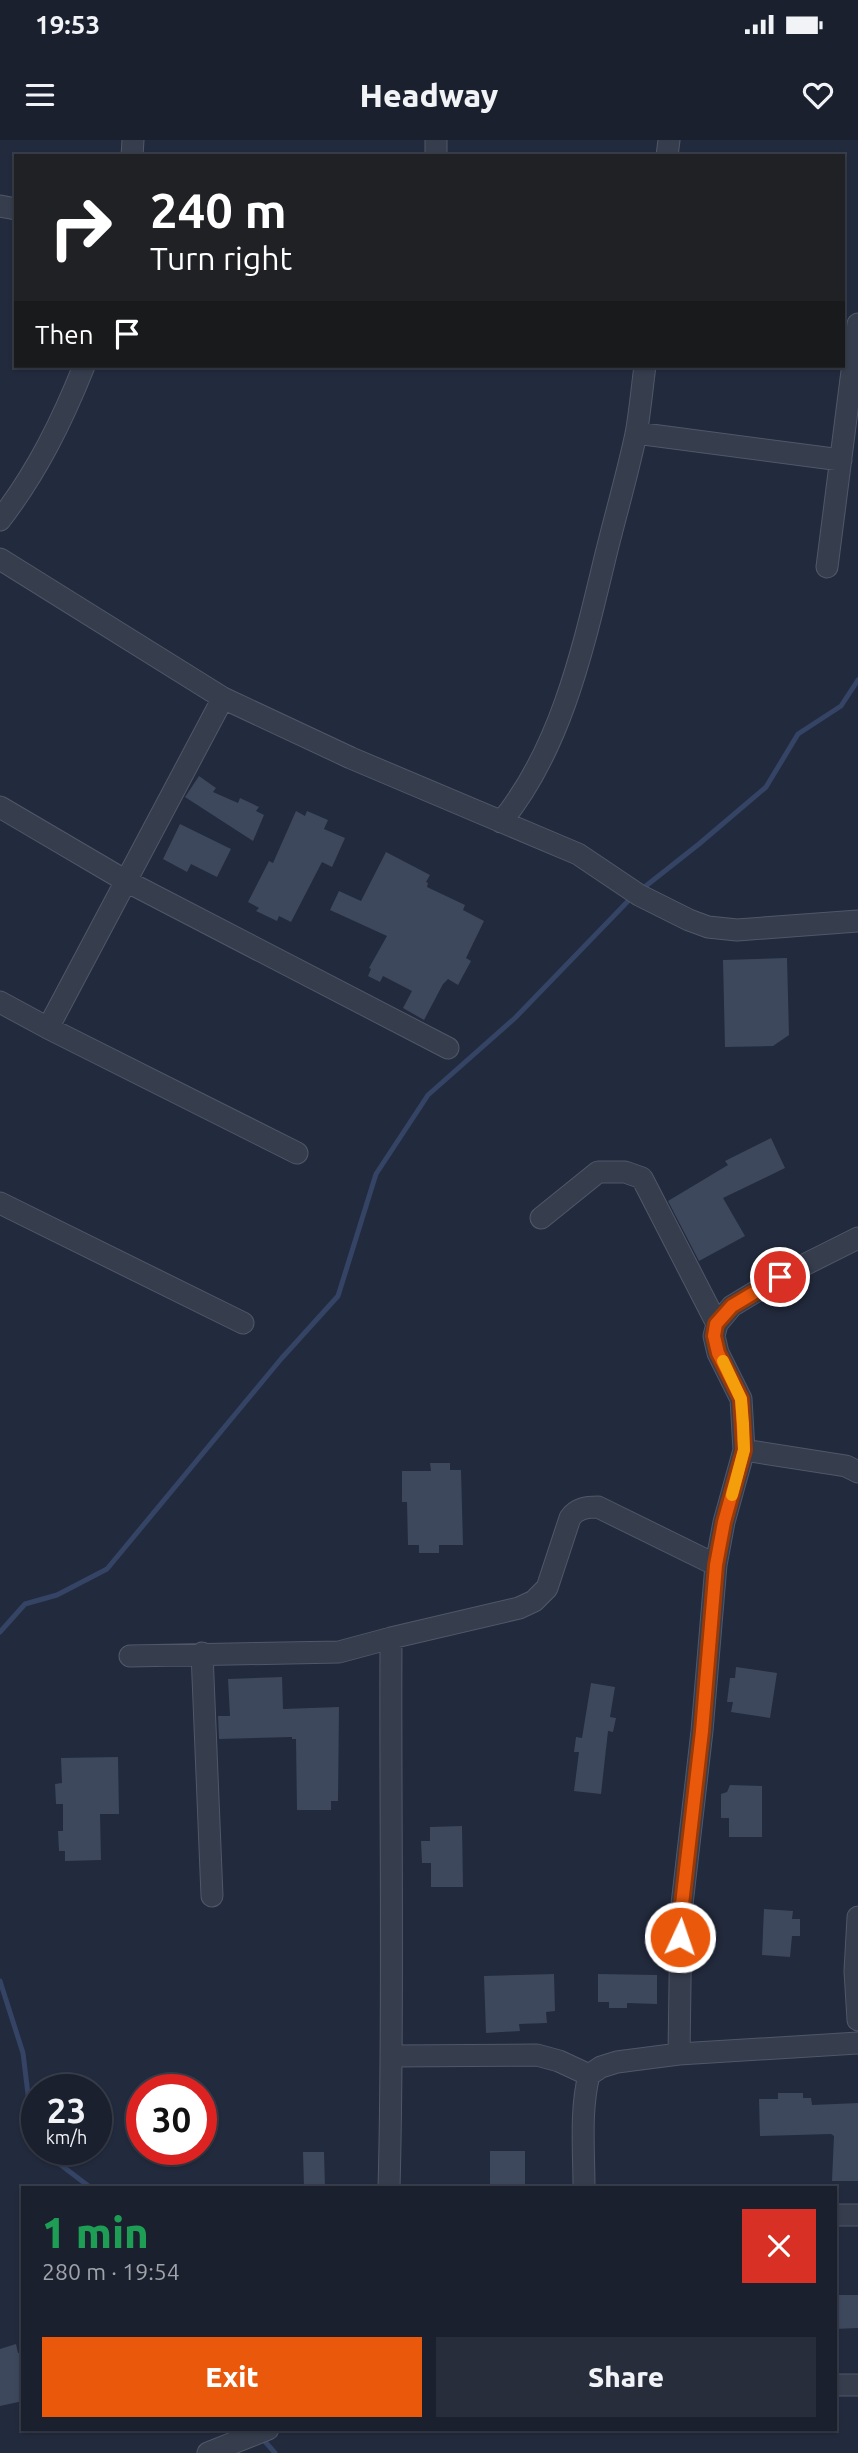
<!DOCTYPE html>
<html lang="en">
<head>
<meta charset="utf-8">
<style>
  body { margin:0; font-family:Ubuntu,sans-serif; background:#272d3a; color:#f1f3f6; height:100vh; display:flex; flex-direction:column; font-size:26px; white-space:nowrap }
  * { box-sizing:border-box; margin:0 }
  p { font-size:23px; color:#9fa3aa }
  .icon { flex:none; width:38px; height:38px; fill:none; stroke:currentColor; stroke-width:2; stroke-linecap:round; stroke-linejoin:round }
  .map { position:relative; flex:1; overflow:hidden }
  .sheet { position:absolute; left:21px; top:2046px; width:816px; height:245px; display:flex; flex-direction:column; background:#1a202e; border-radius:0px; box-shadow:0 2px 5px #0004,0 0 0 2px #383e4a }
  .sheet>* { flex:none }
  .banner { position:absolute; left:14px; top:14px; width:831px; height:214px; border-radius:0px; box-shadow:0 2px 5px #0004,0 0 0 2px #383e4a; background:#202124; color:#fff; overflow:hidden }
  .speed { position:absolute; left:21px; top:1934px; display:flex; gap:14px; font-size:35px; font-weight:700; text-align:center }
  .speed>* { display:grid; place-content:center; width:91px; height:91px; border-radius:50%; background:#1a202e; box-shadow:0 2px 5px #0004,0 0 0 2px #383e4a; line-height:1 }
  .speed small { font-size:18px; font-weight:400 }
  .speed .limit { border:10px solid #d22; background:#fff; color:#111 }
  .pin { position:absolute; display:grid; place-items:center; width:60px; height:60px; color:#fff; margin:-30px; border:4px solid #fff; border-radius:50%; box-shadow:0 2px 7px #0007 }
  .me { position:absolute; width:77px; margin:-38px; rotate:3deg; stroke-linejoin:round; filter:drop-shadow(0 0 5px #0008) }
  .turn { display:flex; align-items:center; gap:24px; height:147px; padding:0 21px; font-size:32px }
  .turn .icon { width:91px; height:91px; stroke-width:2.5 }
  .turn b { display:block; font-size:49px; line-height:60px }
  .then { display:flex; align-items:center; height:66px; padding:0 21px; background:#0003; gap:14px; font-size:26px }
  .round { display:grid; place-items:center; flex:none; width:74px; height:74px; border-radius:0px; background:#272d3a }
  .headline { display:flex; align-items:center; justify-content:space-between; height:119px; padding:0 21px }
  h1 { font-size:42px; font-weight:800; line-height:52px; color:#1e9e55 }
  .button { display:flex; gap:14px; margin-top:auto; padding:14px 21px }
  .button a { flex:1; height:80px; border-radius:0px; background:#ea580c; color:#fff; font-size:28px; font-weight:800; line-height:80px; text-align:center }
  .button a+a { background:#272d3a; color:#f1f3f6 }
  .status { display:flex; justify-content:space-between; align-items:center; height:49px; padding:0 35px; background:#1a202e; direction:ltr }
  .status svg { height:19px; fill:currentColor }
  header { display:flex; justify-content:space-between; align-items:center; height:91px; padding:0 21px; background:#1a202e; font-size:32px; font-weight:800 }
  .map>svg:first-child { display:block }
  .lines { fill:none; stroke-linecap:round; stroke-linejoin:round }
  .stream { stroke:#354365; stroke-width:5 }
  .building { fill:#3d485d }
  .minor-casing { stroke:#515768; stroke-width:23 }
  .minor { stroke:#363d4d; stroke-width:21 }
  .route-casing { stroke:#983908; stroke-width:18 }
  .route { stroke:#ea580c; stroke-width:12 }
  .slow { stroke:#f59e0b; stroke-width:12 }
</style>
</head>
<body>
<div class="status"><b>19:53</b><svg viewBox="0 0 49 12"><path d="M0 12V9h3v3zM5 12V6h3v6zM10 12V3h3v9zM15 12V0h3v12zM26 1h20v11H26zM47 4h2v5h-2z"/></svg></div>
<header><svg class="icon" aria-label="menu" viewBox="0 0 24 24"><path d="M4 6h16M4 12h16M4 18h16"/></svg>Headway<svg class="icon" aria-label="heart" viewBox="0 0 24 24"><path d="M12 20l-8-8c-3-5 5-10 8-4 3-6 11-1 8 4z"/></svg></header>
<div class="map">
<svg width="858" height="2313" viewBox="0 0 858 2313">
  <rect width="100%" height="100%" fill="#222a3d"/>
  <g class="lines">
    <path class="stream" d="M 642,749 L 699,704 L 766,647 L 798,594 L 841,566 L 858,540
      M 0,1492 L 25,1464 L 57,1455 L 107,1429 L 281,1219 L 338,1156 L 376,1034 L 428,955 L 515,878 L 632,757
      M 0,1841 L 23,1913 L 34,2004 L 37,2006
      M 40,2009 L 91,2048
      M 261,2297 L 275,2313"/>
  </g>
  <path class="building" d="M 199,636 L 216,648 L 213,652 L 238,663 L 240,658 L 259,667 L 256,671 L 264,675 L 253,701 L 185,657 Z
    M 296,671 L 305,676 L 307,671 L 328,680 L 324,689 L 345,698 L 332,727 L 322,722 L 291,782 L 279,776 L 277,781 L 256,771 L 259,768 L 248,762 L 269,721 L 273,723 Z
    M 180,684 L 231,709 L 217,737 L 191,724 L 187,732 L 163,719 Z
    M 386,712 L 430,735 L 426,742 L 428,743 L 427,747 L 465,765 L 463,770 L 484,781 L 466,818 L 471,821 L 458,845 L 448,839 L 443,844 L 424,880 L 403,868 L 412,851 L 383,836 L 380,842 L 368,836 L 371,829 L 369,828 L 387,796 L 330,770 L 339,751 L 361,761 Z
    M 787,818 L 789,895 L 773,906 L 725,907 L 723,820 Z
    M 771,998 L 785,1028 L 723,1058 L 745,1096 L 699,1121 L 668,1061 L 728,1025 L 725,1021 Z
    M 430,1323 L 450,1323 L 450,1330 L 461,1330 L 463,1405 L 439,1405 L 439,1413 L 419,1413 L 419,1405 L 408,1405 L 407,1362 L 402,1362 L 402,1331 L 431,1331 Z
    M 736,1527 L 777,1533 L 770,1578 L 731,1572 L 733,1562 L 727,1562 L 730,1538 L 735,1538 Z
    M 282,1537 L 283,1569 L 339,1567 L 338,1661 L 331,1661 L 331,1670 L 297,1670 L 296,1599 L 292,1599 L 292,1597 L 219,1599 L 218,1576 L 230,1576 L 228,1539 Z
    M 591,1543 L 615,1547 L 610,1577 L 616,1578 L 613,1592 L 608,1591 L 601,1654 L 574,1651 L 579,1612 L 574,1612 L 576,1597 L 582,1598 Z
    M 118,1617 L 119,1674 L 100,1674 L 101,1720 L 65,1721 L 65,1711 L 59,1711 L 58,1691 L 63,1691 L 63,1664 L 56,1664 L 55,1644 L 62,1643 L 61,1618 Z
    M 730,1645 L 762,1646 L 762,1697 L 729,1697 L 729,1678 L 721,1678 L 721,1654 L 727,1652 Z
    M 462,1686 L 463,1747 L 431,1747 L 431,1723 L 422,1723 L 421,1701 L 430,1701 L 430,1687 Z
    M 764,1769 L 793,1771 L 792,1779 L 800,1779 L 800,1796 L 792,1796 L 790,1817 L 762,1815 Z
    M 554,1834 L 555,1871 L 546,1872 L 547,1883 L 519,1884 L 520,1891 L 486,1893 L 484,1836 Z
    M 598,1834 L 657,1835 L 657,1864 L 627,1863 L 627,1868 L 609,1868 L 609,1862 L 598,1862 Z
    M 778,1953 L 803,1953 L 803,1958 L 811,1958 L 812,1965 L 858,1963 L 858,2041 L 832,2041 L 834,1996 L 831,1994 L 760,1996 L 759,1959 L 778,1959 Z
    M 490,2011 L 525,2011 L 525,2048 L 490,2048 Z
    M 303,2012 L 324,2012 L 325,2048 L 304,2048 Z
    M 835,2155 L 858,2155 L 858,2188 L 835,2189 Z
    M 16,2204 L 18,2213 L 23,2212 L 23,2261 L 0,2266 L 0,2209 Z"/>
  <g class="lines">
    <g class="minor-casing">
      <path id="minor" d="M 132,16 L 133,0
        M 436,16 L 436,0
        M 667,16 L 669,0
        M 0,66 L 16,69
        M 636,293 L 841,320
        M 0,380 C 37,332 62,281 84,226
        M 0,419 L 223,558 L 351,618 L 578,714 L 639,755 L 689,780 L 708,787 L 737,790 L 858,781
        M 827,427 L 858,184
        M 0,667 L 126,741 L 448,908
        M 501,682 C 561,609 583,509 605,418 C 615,377 627,336 636,294 C 640,272 642,248 645,226
        M 0,862 L 48,888 L 297,1013
        M 48,888 L 223,558
        M 0,1063 L 243,1183
        M 541,1078 L 598,1032 L 625,1032 L 642,1038 L 717,1184
        M 744,1310 L 846,1326 L 858,1332
        M 202,1513 L 212,1756
        M 130,1516 L 339,1512 L 391,1498 L 519,1468 L 534,1461 L 547,1448 L 570,1378 C 577,1368 587,1367 598,1367 L 716,1425
        M 858,1777 L 855,1831 L 858,1880
        M 679,1914 L 681,1773 L 702,1591 L 716,1425 L 724,1382 L 744,1310 L 741,1259 L 718,1213 L 714,1196 L 717,1184 L 732,1166 L 780,1137 L 858,1098
        M 393,1916 L 537,1915 L 559,1921 L 589,1935
        M 389,2048 C 394,1864 390,1681 391,1498
        M 584,2048 C 584,2010 580,1971 589,1935 L 601,1927 L 617,1922 L 679,1914 L 858,1903
        M 835,2075 L 858,2075
        M 835,2245 L 858,2245
        M 208,2313 L 268,2289"/>
    </g>
    <use href="#minor" class="minor"/>
  </g>
  <g class="lines">
    <g class="route-casing">
      <path id="route" d="M 680,1797 L 681,1773 L 702,1591 L 716,1425 L 724,1382 L 744,1310 L 741,1259 L 718,1213 L 714,1196 L 716,1184 L 732,1166 L 780,1137"/>
    </g>
    <use href="#route" class="route"/>
    <path class="slow" d="M 723,1221 L 741,1259 L 743,1284 L 744,1310 L 732,1355"/>
  </g>
</svg>
<div class="speed"><div>23<small>km/h</small></div><div class="limit">30</div></div>
<div class="pin" style="left:780px;top:1137px;background:#d93025"><svg class="icon" aria-label="arrive" viewBox="0 0 24 24"><path d="M6 21V4h12l-3 4 3 4H6"/></svg></div>
<svg class="me" style="left:680px;top:1797px" viewBox="-20 -20 40 40"><circle r="17" fill="#ea580c" stroke="#fff" stroke-width="3"/><path d="M0-11L8 9 0 5-8 9z" fill="#fff"/></svg>
<div class="banner">
<div class="turn"><svg class="icon" aria-label="right" viewBox="0 0 24 24"><path d="M7 20v-9h11M14 6l5 5-5 5"/></svg><div><b>240 m</b>Turn right</div></div>
<div class="then">Then<svg class="icon" aria-label="arrive" viewBox="0 0 24 24"><path d="M6 21V4h12l-3 4 3 4H6"/></svg></div>
</div>
<section class="sheet">
<div class="headline"><div><h1>1 min</h1><p>280 m · 19:54</p></div><a class="round" style="background:#d93025;color:#fff"><svg class="icon" aria-label="close" viewBox="0 0 24 24"><path d="M6 6l12 12M18 6L6 18"/></svg></a></div>
<div class="button"><a>Exit</a><a>Share</a></div>
</section>
</div>
</body>
</html>
